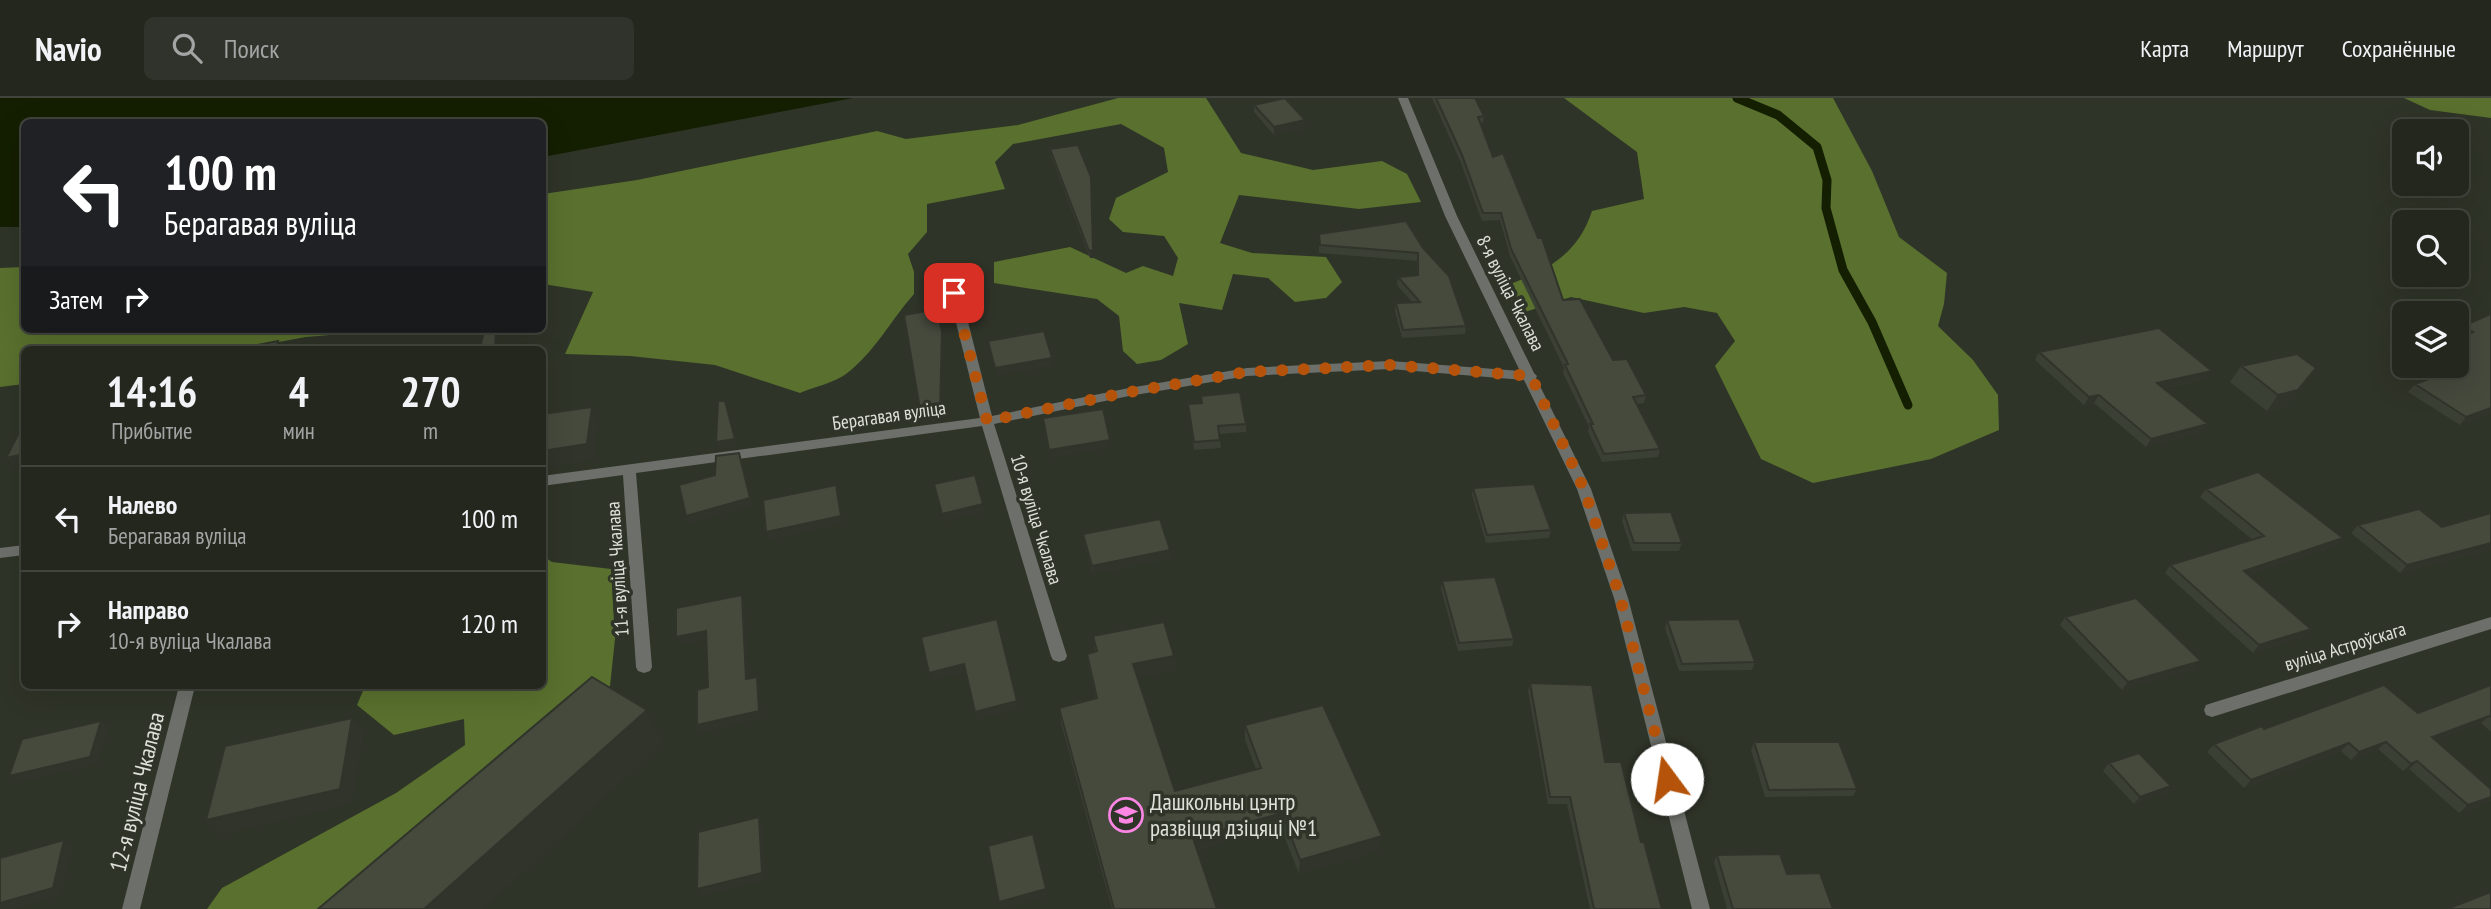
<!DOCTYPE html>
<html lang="ru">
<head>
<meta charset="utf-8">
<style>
  body { margin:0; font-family:"PT Sans Narrow",sans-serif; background:#2f332b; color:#f1f3f6; height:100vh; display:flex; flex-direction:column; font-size:26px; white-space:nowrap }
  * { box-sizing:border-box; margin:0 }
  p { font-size:23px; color:#a3a5a4 }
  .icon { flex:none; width:38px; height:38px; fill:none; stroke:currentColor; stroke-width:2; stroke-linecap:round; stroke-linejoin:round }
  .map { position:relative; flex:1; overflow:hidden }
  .side { position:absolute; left:21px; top:248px; width:525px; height:343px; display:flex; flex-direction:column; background:#23271e; border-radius:10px; box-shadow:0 7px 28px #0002,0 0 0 2px #40443c }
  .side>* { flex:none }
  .hud { position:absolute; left:21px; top:21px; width:525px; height:214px; border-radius:10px; box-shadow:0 7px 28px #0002,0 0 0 2px #40443c; background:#202124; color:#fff; overflow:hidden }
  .buttons { position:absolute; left:2392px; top:21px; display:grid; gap:14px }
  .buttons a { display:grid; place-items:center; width:77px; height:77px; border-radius:10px; background:#23271e; box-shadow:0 7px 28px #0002,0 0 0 2px #40443c; font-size:35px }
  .pin { position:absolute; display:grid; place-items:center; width:60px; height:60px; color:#fff; margin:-30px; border-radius:14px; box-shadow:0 4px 10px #0006 }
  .me { position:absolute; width:77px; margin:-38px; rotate:346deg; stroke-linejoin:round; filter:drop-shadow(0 0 5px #0008) }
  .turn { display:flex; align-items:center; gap:24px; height:147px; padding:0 28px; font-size:32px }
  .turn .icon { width:91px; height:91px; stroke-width:2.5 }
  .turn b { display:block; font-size:49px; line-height:60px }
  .then { display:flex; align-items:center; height:66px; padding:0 28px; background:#0003; gap:14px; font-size:26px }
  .eta { display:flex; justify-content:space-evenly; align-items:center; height:119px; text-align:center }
  .eta b { font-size:42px; font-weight:600; line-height:49px }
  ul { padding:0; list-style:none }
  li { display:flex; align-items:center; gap:21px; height:105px; padding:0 28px; border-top:2px solid #40443c }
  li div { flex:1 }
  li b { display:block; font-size:26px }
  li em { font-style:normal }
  header { display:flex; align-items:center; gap:42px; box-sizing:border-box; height:98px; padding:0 35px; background:#23271e; border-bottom:2px solid #40443c }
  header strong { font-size:33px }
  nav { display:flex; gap:38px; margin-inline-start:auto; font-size:24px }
  .search { width:490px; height:63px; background:#2f332b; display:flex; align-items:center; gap:18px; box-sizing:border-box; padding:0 24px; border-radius:10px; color:#a3a5a4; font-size:26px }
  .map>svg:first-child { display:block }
  .forest { fill:#59702e }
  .water { fill:#141e00 }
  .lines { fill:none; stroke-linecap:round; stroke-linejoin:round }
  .stream { stroke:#141e00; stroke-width:9 }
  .minor { fill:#6d706a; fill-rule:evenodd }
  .wall { fill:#3b4034 }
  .shaded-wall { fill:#30342b }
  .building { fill:#454a3d; stroke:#30342b; stroke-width:2 }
  .route { stroke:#b45309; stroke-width:12; stroke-dasharray:0 21.6 }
  .labels { text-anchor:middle; stroke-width:7; stroke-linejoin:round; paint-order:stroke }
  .street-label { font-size:19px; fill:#dee1d9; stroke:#2f3428 }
  .near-street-label { font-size:23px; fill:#dee1d9; stroke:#2f3428 }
  .near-poi-label { font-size:23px; fill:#dee1d9; stroke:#2f3428; text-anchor:start }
</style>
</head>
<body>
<header>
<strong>Navio</strong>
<div class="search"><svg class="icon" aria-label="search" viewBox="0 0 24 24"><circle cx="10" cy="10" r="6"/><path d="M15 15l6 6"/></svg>Поиск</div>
<nav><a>Карта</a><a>Маршрут</a><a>Сохранённые</a></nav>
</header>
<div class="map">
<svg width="2491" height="811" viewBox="0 0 2491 811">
  <rect width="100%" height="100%" fill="#2f3428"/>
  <path class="forest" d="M 1118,0 L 1206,0 L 1241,55 L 1313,72 L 1382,63 L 1407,76 L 1421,104 L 1359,111 L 1239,97 L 1220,145 L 1252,155 L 1326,159 L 1342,184 L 1326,200 L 1295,204 L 1268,180 L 1233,176 L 1222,212 L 1179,205 L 1188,246 L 1161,262 L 1137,266 L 1123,253 L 1119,218 L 1097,201 L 994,185 L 994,164 L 1070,149 L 1126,175 L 1143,168 L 1173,178 L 1178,160 L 1164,138 L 1123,134 L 1109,121 L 1116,100 L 1168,74 L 1164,50 L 1121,26 L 1013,46 L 995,64 L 1005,91 L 927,106 L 927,134 L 908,156 L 914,174 L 914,196 C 891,222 874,255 846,276 C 833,285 814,289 800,295 L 715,267 L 630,258 L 565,256 L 593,194 L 543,186 L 543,96 L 637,82 L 877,33 L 906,41 L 1018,27 Z
    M 1564,0 L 1833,0 L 1872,73 L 1899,139 L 1947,175 L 1944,206 L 1938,228 L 1973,262 L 1998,297 L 1999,332 L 1931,361 L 1813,385 L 1761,361 L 1715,268 L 1735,243 L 1717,215 L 1684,209 L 1644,215 L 1571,199 L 1525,214 L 1511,203 L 1513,185 C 1551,171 1579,153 1592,113 L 1644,101 L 1637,54 Z
    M 2404,0 L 2491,0 L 2491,20 L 2430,12 Z
    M 24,169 L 24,231 L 401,231 L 306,239 L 235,252 L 24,252 L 24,286 L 0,289 L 0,170 Z
    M 543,458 L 552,464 L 611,471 L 615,541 L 610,588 L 329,811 L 207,811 L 222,790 L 396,695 L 465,647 L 464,621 L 394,637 L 357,607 L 365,588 L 542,588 Z"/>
  <path class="water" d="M 0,0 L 853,0 L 543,59 L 542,24 L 24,24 L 24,129 L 0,129 Z"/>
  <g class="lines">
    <path class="stream" d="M 1737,0 L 1778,17 L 1817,49 L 1827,82 L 1826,110 L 1843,172 L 1872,224 L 1908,307"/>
    <path class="minor" d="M 1398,0 L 1408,0 L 1457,118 L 1534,275 L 1537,278 L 1536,280 L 1591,391 L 1628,500 L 1710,811 L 1692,811 L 1614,500 L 1577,391 L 1524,282 L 1390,271 L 1247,278 L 1129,298 L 994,326 L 1067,558 L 1065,562 L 1059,564 L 1053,562 L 1051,558 L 982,328 L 636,375 L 652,569 L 650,573 L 644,575 L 638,573 L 636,569 L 623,377 L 542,388 L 542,378 L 980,320 L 943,173 L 945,171 L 949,170 L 955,173 L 992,318 L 1129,290 L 1247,270 L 1390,263 L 1520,273 L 1445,118 Z
      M 24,447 L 24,457 L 0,460 L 0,450 Z
      M 2491,519 L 2491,531 L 2212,619 L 2206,617 L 2204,612 L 2206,607 L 2212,605 Z
      M 179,588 L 195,588 L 140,811 L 122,811 Z"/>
  </g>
  <path class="wall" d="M 1432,0 L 1475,0 L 1484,18 L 1483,25 L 1481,26 L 1493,59 L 1563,202 L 1613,262 L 1646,297 L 1644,305 L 1637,306 L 1660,351 L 1658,359 L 1602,364 L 1588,334 L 1589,329 L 1563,275 L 1564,270 L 1510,158 L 1500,122 L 1482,123 L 1461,65 Z
    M 1254,7 L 1305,22 L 1305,30 L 1274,37 L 1254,14 Z
    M 1050,51 L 1091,79 L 1093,160 L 1090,160 L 1051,58 Z
    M 1406,123 L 1466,228 L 1465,236 L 1402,240 L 1395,213 L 1396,205 L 1413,205 L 1397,187 L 1398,179 L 1418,177 L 1418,163 L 1319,155 L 1319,136 Z
    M 2491,216 L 2491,315 L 2460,327 L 2408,294 L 2415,286 L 2434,279 L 2415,268 L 2457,268 L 2460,238 L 2457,236 L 2463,228 Z
    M 2039,254 L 2207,281 L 2164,290 L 2203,334 L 2146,349 L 2094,305 L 2084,307 L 2035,262 Z
    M 2241,268 L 2316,270 L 2287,308 L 2267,313 L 2230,284 Z
    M 1201,298 L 1246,326 L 1246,334 L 1219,336 L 1221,350 L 1194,352 L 1188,306 L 1201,305 Z
    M 1473,390 L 1551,432 L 1549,440 L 1486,445 L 1472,397 Z
    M 2206,391 L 2343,440 L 2336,448 L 2249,477 L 2311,531 L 2304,539 L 2253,555 L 2165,475 L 2170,467 L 2253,442 L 2200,399 Z
    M 1624,415 L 1682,445 L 1679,453 L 1632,453 L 1622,423 Z
    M 2491,415 L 2491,451 L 2400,475 L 2351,435 L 2358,427 L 2442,429 Z
    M 1083,436 L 1171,460 L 1093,476 L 1084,444 Z
    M 1442,483 L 1514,541 L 1512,548 L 1458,553 L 1441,491 Z
    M 2065,519 L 2194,571 L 2122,592 L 2060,527 Z
    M 1667,522 L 1755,564 L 1752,572 L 1679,573 L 1665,530 Z
    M 1093,538 L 1174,558 L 1175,572 L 1137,580 L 1175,693 L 1256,671 L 1245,642 L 1245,627 L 1380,752 L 1299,776 L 1281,730 L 1197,753 L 1217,811 L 1112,811 L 1061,625 L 1059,610 L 1096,601 L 1089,570 L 1087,556 L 1095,554 Z
    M 1530,585 L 1605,664 L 1641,744 L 1662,811 L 1590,811 L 1567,706 L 1548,706 L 1528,593 Z
    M 2491,587 L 2491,634 L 2481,625 L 2435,642 L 2491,691 L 2491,702 L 2489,704 L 2459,715 L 2409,671 L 2403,673 L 2378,651 L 2351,662 L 2341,653 L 2244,690 L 2207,654 L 2214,646 L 2264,631 L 2418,615 Z
    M 1754,644 L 1857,691 L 1853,698 L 1765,699 L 1751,652 Z
    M 2109,665 L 2171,688 L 2165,696 L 2134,706 L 2103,673 Z
    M 1717,757 L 1787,776 L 1833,811 L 1727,811 L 1714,764 Z"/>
  <path class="shaded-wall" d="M 1305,22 L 1305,30 L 1274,37 L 1274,29 Z
    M 1091,79 L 1093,160 L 1090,160 L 1089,153 Z
    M 496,231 L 497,231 L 500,236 L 499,252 L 495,252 Z
    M 942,234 L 943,242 L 942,322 L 923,325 L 921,317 Z
    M 278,243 L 283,251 L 283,252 L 276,252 Z
    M 1052,260 L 1053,268 L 996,278 L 995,270 Z
    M 2316,270 L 2287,308 L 2267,313 L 2278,297 Z
    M 2212,273 L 2207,281 L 2152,292 L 2157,285 Z
    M 2099,297 L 2094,305 L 2084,307 L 2089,299 Z
    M 725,303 L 738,349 L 719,352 L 716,344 Z
    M 592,309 L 599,325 L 594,362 L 542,370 L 542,353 Z
    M 2491,310 L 2491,315 L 2460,327 L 2466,319 Z
    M 2208,326 L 2203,334 L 2146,349 L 2151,341 Z
    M 1110,342 L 1111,350 L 1050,360 L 1049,352 Z
    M 739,355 L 753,408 L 689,426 L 686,418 Z
    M 24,356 L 24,366 L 13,368 L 6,360 Z
    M 836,387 L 843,426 L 769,442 L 766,434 Z
    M 983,406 L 985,414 L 944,424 L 942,416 Z
    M 2343,440 L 2336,448 L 2238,481 L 2244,473 Z
    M 2491,445 L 2491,451 L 2400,475 L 2407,467 Z
    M 1170,452 L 1171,460 L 1093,476 L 1092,468 Z
    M 742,497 L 745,504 L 750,589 L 746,581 Z
    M 2311,531 L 2304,539 L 2253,555 L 2259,547 Z
    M 706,533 L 710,541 L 680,547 L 676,539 Z
    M 1174,558 L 1175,572 L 1134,581 L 1133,566 Z
    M 2201,563 L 2194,571 L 2122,592 L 2128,584 Z
    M 964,566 L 966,574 L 931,583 L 929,575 Z
    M 757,579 L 760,587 L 762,621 L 701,635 L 697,627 Z
    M 1017,603 L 1019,611 L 977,622 L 975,614 Z
    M 647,612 L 664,645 L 484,811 L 424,811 Z
    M 2489,618 L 2481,625 L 2424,647 L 2432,639 Z
    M 352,620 L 364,635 L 352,706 L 221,737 L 206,722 Z
    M 101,623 L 109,630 L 98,666 L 18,685 L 9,678 Z
    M 2386,644 L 2378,651 L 2351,662 L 2359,654 Z
    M 2349,645 L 2341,653 L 2244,690 L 2251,682 Z
    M 2417,663 L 2409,671 L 2403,673 L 2411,666 Z
    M 2171,688 L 2165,696 L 2134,706 L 2140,699 Z
    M 2491,699 L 2491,702 L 2489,704 L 2459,715 L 2468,707 Z
    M 1282,715 L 1281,730 L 1194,754 L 1193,740 Z
    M 759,719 L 763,727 L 766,782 L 702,798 L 697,791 Z
    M 1382,738 L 1380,752 L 1299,776 L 1300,762 Z
    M 64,742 L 73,749 L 61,797 L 14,811 L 0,811 L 0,805 Z
    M 1046,791 L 1047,799 L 1001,811 L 999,804 Z"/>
  <path class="building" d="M 1285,0 L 1305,22 L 1274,29 L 1254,7 Z
    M 1436,0 L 1475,0 L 1484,18 L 1478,19 L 1493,59 L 1503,55 L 1538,140 L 1542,140 L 1563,202 L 1580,201 L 1613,262 L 1627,261 L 1646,297 L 1633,299 L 1660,351 L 1604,356 L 1590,326 L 1593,326 L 1565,267 L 1568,266 L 1511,151 L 1501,115 L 1483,115 L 1462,57 Z
    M 1078,47 L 1091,79 L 1093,152 L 1089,153 L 1050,51 Z
    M 1406,123 L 1423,150 L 1449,178 L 1466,228 L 1403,232 L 1396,205 L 1420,204 L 1398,179 L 1418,177 L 1418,155 L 1320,147 L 1319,136 Z
    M 937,211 L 942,234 L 940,314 L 921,317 L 904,217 Z
    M 2491,216 L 2491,310 L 2466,319 L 2415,286 L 2446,275 L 2434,268 L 2457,268 L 2457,239 L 2473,234 L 2463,228 Z
    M 2159,230 L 2212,273 L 2157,285 L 2208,326 L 2151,341 L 2099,297 L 2089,299 L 2039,254 Z
    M 485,231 L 496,231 L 495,252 L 479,252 Z
    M 1044,233 L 1052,260 L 995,270 L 988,243 Z
    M 278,243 L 276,252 L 233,252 Z
    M 2297,256 L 2316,270 L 2298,292 L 2278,297 L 2241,268 Z
    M 1240,294 L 1246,326 L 1218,328 L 1220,342 L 1194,344 L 1188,306 L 1202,305 L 1201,298 Z
    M 718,303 L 725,303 L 735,341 L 716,344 Z
    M 592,309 L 587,346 L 542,353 L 542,316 Z
    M 1103,311 L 1110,342 L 1049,352 L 1043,320 Z
    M 24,325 L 24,356 L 6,360 Z
    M 739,355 L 750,400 L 686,418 L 679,387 L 715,377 L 716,358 Z
    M 2258,374 L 2343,440 L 2244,473 L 2311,531 L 2259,547 L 2170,467 L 2264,438 L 2206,391 Z
    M 975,377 L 983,406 L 942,416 L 934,386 Z
    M 1534,386 L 1551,432 L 1487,437 L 1473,390 Z
    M 836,387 L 841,418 L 766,434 L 763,402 Z
    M 2419,411 L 2442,429 L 2491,415 L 2491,445 L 2407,467 L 2358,427 Z
    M 1671,414 L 1682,445 L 1634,445 L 1624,415 Z
    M 1160,421 L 1170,452 L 1092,468 L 1083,436 Z
    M 1495,479 L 1514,541 L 1459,545 L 1442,483 Z
    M 742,497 L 746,581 L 757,579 L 759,613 L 697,627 L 697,592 L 708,589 L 706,533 L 676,539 L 676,510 Z
    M 2136,500 L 2201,563 L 2128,584 L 2065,519 Z
    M 997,521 L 1017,603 L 975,614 L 964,566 L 929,575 L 921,539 Z
    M 1739,521 L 1755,564 L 1682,566 L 1667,522 Z
    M 1164,524 L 1174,558 L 1133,566 L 1175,693 L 1261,670 L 1245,627 L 1323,607 L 1382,738 L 1300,762 L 1282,715 L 1193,740 L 1217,811 L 1114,811 L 1059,610 L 1097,600 L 1087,556 L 1097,553 L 1093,538 Z
    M 592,579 L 647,612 L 424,811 L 318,811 Z
    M 1530,585 L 1592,587 L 1605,664 L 1621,664 L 1641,744 L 1644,744 L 1662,811 L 1594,811 L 1570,699 L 1550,699 Z
    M 2384,587 L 2418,615 L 2491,587 L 2491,619 L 2489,618 L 2432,639 L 2491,691 L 2491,699 L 2468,707 L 2417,663 L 2411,666 L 2386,644 L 2359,654 L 2349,645 L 2251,682 L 2214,646 L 2262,628 L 2264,631 Z
    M 352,620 L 340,691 L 206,722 L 225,648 Z
    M 101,623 L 90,659 L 9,678 L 22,641 Z
    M 1754,644 L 1839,644 L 1857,691 L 1769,692 Z
    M 2139,655 L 2171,688 L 2140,699 L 2109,665 Z
    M 759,719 L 762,775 L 697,791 L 698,734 Z
    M 1033,736 L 1046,791 L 999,804 L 988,748 Z
    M 64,742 L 53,790 L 0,805 L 0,760 Z
    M 1780,756 L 1787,776 L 1820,775 L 1833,811 L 1733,811 L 1717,757 Z
    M 2491,794 L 2491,811 L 2447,811 Z"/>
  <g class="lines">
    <path class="route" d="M 954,195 L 987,323 L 1129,294 L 1247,274 L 1390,267 L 1531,278 L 1584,391 L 1620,499 L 1667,681"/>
  </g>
  <defs>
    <g id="school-ring" transform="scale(1.75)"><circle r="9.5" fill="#2f3428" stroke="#fc86e4" stroke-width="1.5"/><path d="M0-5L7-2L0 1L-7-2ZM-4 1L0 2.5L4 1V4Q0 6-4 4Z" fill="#fc86e4"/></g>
  </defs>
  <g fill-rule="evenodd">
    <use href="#school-ring" x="1126" y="717"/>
  </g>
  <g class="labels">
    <g class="street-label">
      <text transform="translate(1511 195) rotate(63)" y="7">8-я вуліца Чкалава</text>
      <text transform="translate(889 317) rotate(-8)" y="7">Берагавая вуліца</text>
      <text transform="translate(1037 421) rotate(73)" y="7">10-я вуліца Чкалава</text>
      <text transform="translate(617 471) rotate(-94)" y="7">11-я вуліца Чкалава</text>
      <text transform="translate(2345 548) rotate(-17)" y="7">вуліца Астроўскага</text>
    </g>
    <g class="near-street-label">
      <text transform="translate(137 694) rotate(-76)" y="8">12-я вуліца Чкалава</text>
    </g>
    <g class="near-poi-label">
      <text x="1150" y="712">Дашкольны цэнтр<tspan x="1150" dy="26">развіцця дзіцяці №1</tspan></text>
    </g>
  </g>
</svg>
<div class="buttons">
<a><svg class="icon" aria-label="sound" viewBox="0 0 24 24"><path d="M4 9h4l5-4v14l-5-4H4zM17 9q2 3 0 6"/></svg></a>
<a><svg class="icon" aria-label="search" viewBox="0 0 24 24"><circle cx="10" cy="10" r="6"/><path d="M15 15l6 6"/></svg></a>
<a><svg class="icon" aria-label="layers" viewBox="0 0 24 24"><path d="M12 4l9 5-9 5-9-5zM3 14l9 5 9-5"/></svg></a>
</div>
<div class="pin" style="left:954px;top:195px;background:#d93025"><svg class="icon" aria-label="arrive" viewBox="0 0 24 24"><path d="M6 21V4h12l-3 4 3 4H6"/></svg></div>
<svg class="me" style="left:1667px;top:681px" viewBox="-20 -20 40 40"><circle r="19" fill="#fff"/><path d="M0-13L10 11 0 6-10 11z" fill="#b45309"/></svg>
<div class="hud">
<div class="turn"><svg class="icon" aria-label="left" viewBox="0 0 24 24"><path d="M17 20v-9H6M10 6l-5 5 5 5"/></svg><div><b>100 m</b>Берагавая вуліца</div></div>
<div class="then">Затем<svg class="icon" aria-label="right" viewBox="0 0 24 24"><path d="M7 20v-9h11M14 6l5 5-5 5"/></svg></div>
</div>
<section class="side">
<div class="eta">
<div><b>14:16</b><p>Прибытие</p></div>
<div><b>4</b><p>мин</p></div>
<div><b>270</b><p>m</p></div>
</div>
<ul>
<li><svg class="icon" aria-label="left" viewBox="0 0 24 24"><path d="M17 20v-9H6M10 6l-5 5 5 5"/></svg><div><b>Налево</b><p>Берагавая вуліца</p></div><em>100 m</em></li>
<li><svg class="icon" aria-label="right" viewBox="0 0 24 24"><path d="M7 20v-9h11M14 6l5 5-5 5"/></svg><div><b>Направо</b><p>10-я вуліца Чкалава</p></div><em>120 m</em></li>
</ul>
</section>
</div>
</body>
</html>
